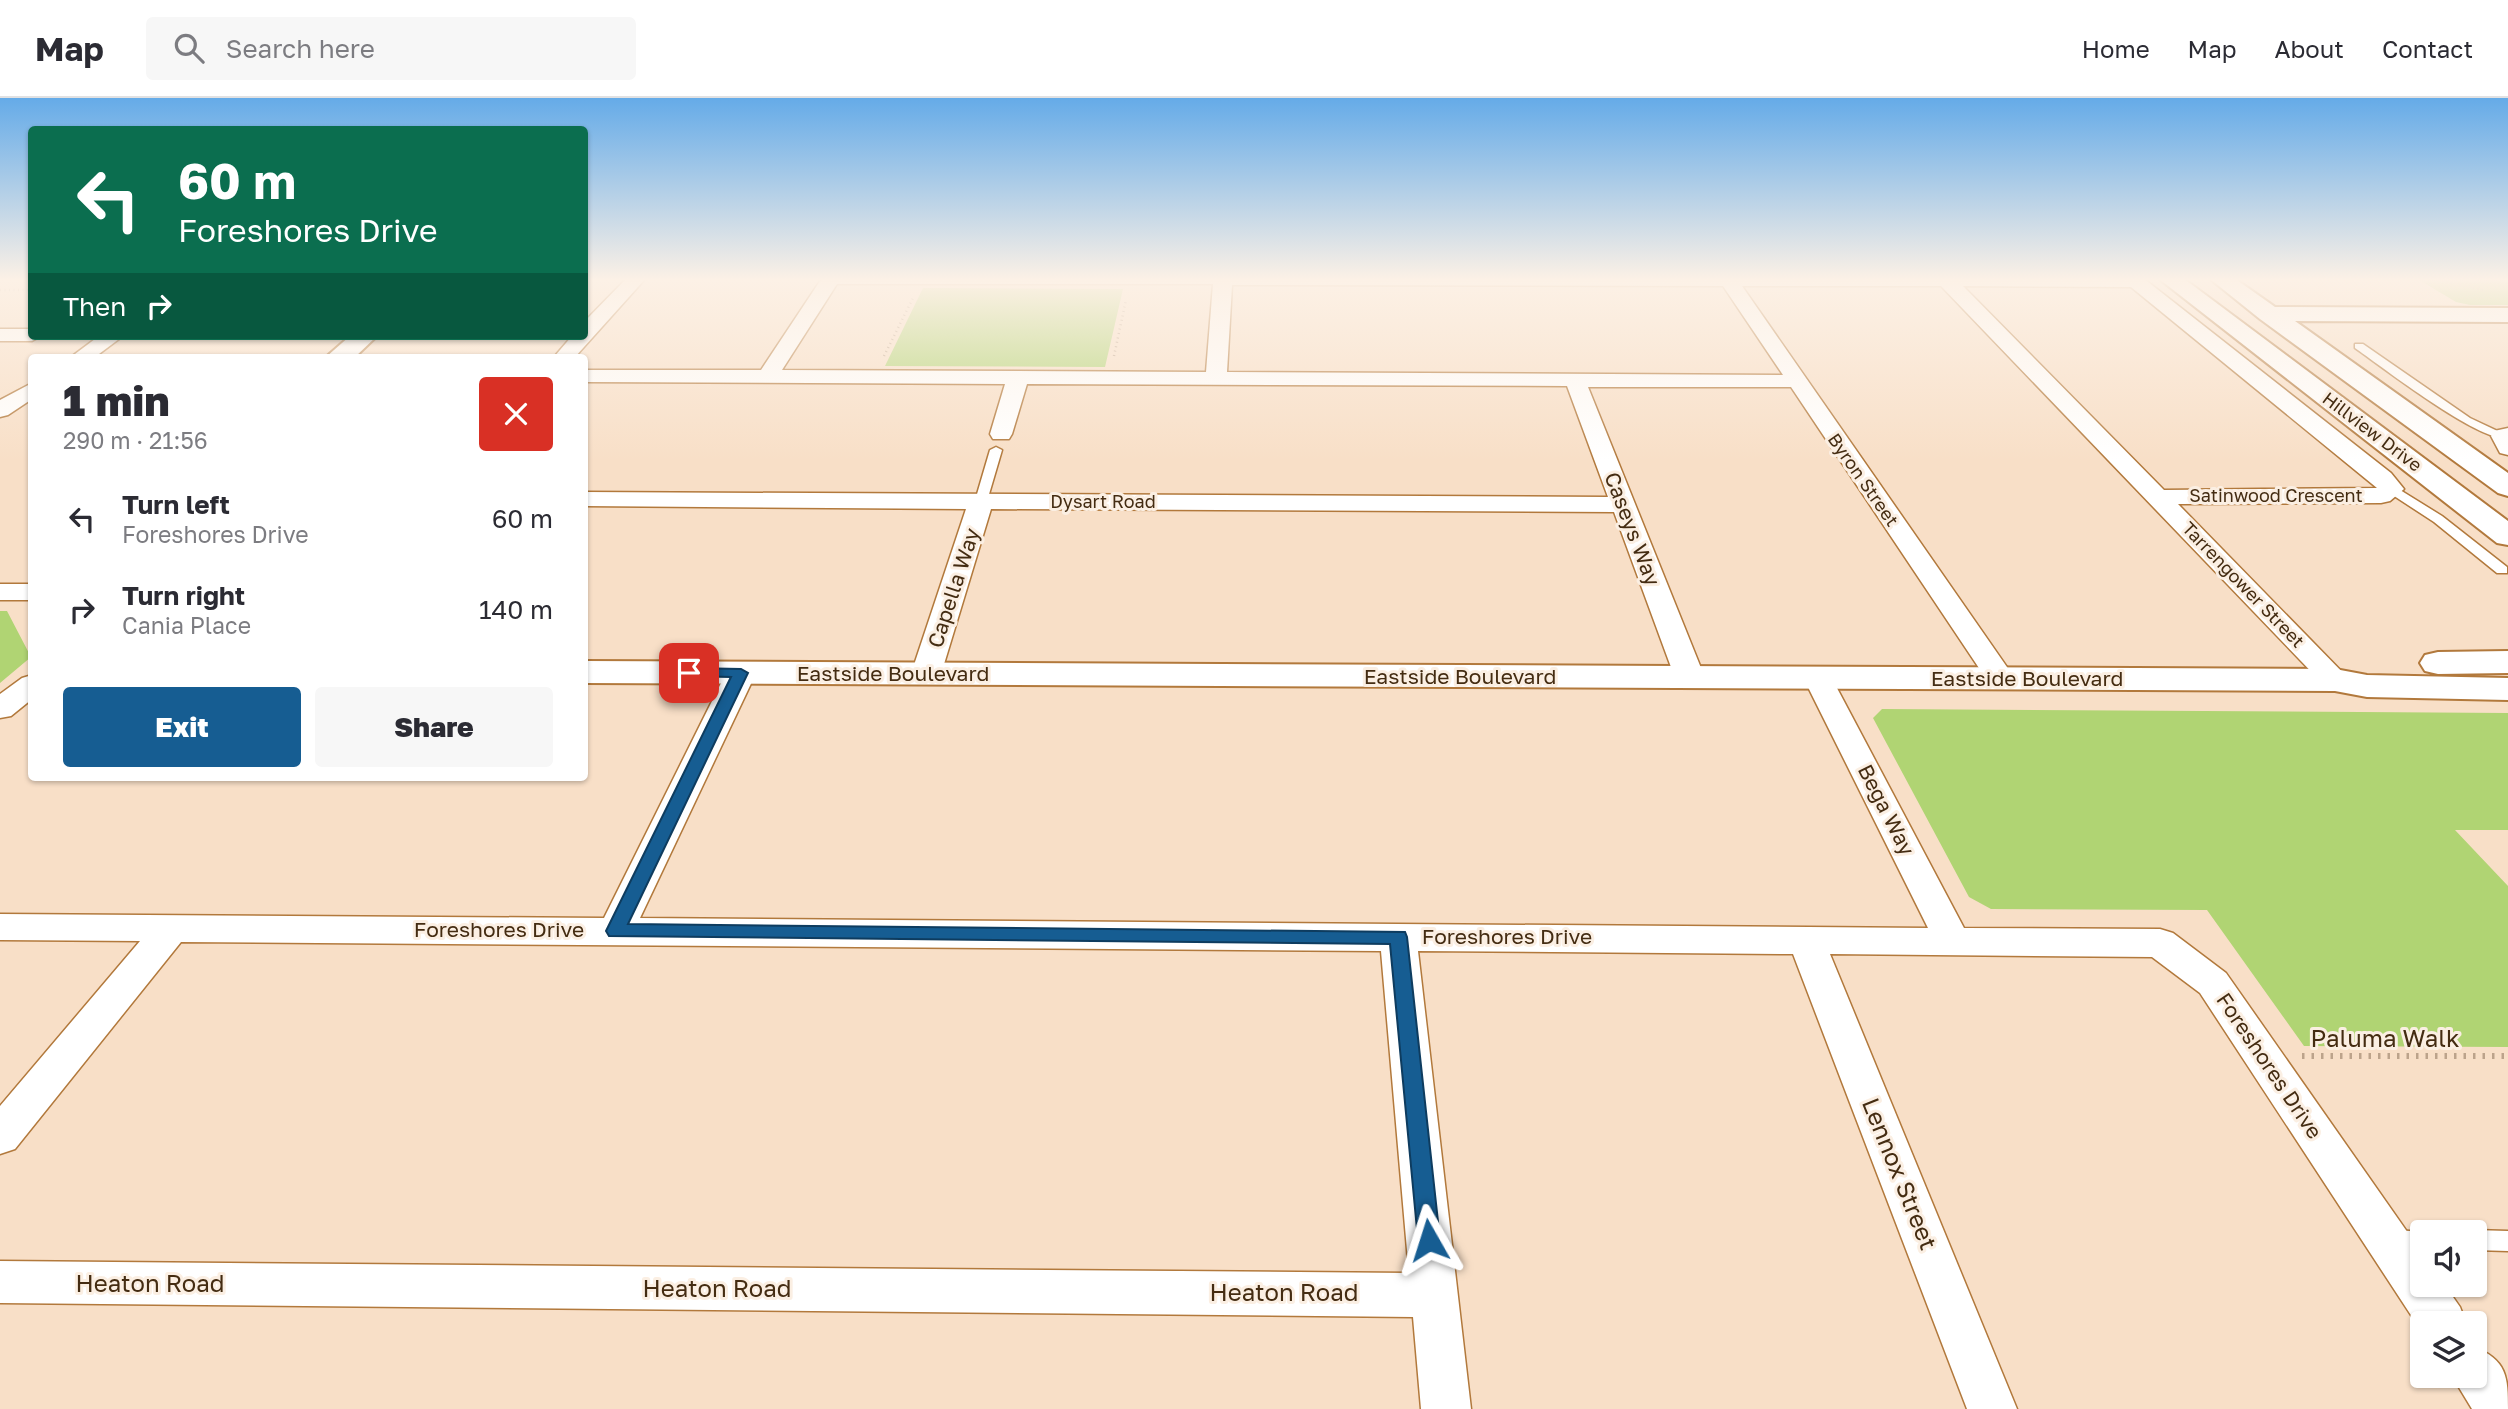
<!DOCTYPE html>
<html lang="en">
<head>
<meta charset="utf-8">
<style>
  body { margin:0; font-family:"Golos Text",sans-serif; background:#f7f7f7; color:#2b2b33; height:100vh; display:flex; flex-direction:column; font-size:26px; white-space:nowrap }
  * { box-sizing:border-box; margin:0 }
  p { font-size:23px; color:#7c7c81 }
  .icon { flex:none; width:38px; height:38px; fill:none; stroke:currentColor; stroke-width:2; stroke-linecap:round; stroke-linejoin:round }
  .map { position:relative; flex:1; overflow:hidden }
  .sheet { position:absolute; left:28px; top:256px; width:560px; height:427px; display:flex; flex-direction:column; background:#fff; border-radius:7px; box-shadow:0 2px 5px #0004 }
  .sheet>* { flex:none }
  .banner { position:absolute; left:28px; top:28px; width:560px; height:214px; border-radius:7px; box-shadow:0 2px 5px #0004; background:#0b6e4f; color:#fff; overflow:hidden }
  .controls { position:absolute; left:2410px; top:1122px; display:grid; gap:14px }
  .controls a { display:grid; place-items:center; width:77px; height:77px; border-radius:7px; background:#fff; box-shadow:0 2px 5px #0004; font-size:35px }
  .pin { position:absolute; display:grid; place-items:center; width:60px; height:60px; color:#fff; margin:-30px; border-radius:14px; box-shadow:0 4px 10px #0006 }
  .me { position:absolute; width:77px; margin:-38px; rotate:354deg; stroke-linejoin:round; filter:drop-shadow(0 0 5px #0008) }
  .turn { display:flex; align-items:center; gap:24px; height:147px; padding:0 35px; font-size:32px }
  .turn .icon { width:91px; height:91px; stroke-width:2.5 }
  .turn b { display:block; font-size:49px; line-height:60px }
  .then { display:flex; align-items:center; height:66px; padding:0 35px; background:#0003; gap:14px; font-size:26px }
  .round { display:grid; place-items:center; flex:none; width:74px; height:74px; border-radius:7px; background:#f7f7f7 }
  .headline { display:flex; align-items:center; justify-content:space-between; height:119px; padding:0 35px }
  h1 { font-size:42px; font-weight:800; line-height:52px }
  .cta { display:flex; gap:14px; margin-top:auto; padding:14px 35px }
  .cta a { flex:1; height:80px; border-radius:7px; background:#165d92; color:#fff; font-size:28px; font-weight:800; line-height:80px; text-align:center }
  .cta a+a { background:#f7f7f7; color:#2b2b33 }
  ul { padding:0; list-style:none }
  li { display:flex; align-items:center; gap:21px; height:91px; padding:0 35px }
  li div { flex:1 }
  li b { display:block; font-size:26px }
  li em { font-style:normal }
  header { display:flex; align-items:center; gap:42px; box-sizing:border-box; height:98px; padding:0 35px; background:#fff; border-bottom:2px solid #e1e1e2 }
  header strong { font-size:33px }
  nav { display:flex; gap:38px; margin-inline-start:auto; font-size:24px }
  .search { width:490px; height:63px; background:#f7f7f7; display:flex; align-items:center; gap:18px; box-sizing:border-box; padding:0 24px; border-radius:7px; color:#7c7c81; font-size:26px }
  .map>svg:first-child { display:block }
  .green { fill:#b0d473 }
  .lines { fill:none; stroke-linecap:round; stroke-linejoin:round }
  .lane-casing { stroke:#b2793c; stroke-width:3 }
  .street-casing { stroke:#b2793c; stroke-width:3 }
  .secondary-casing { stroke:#b2793c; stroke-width:4 }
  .path-far1 { stroke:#bca38b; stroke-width:2.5; stroke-dasharray:1 3.5; stroke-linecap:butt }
  .path { stroke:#bca38b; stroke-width:6; stroke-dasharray:2.5 7; stroke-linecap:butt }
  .lane { fill:#fff; fill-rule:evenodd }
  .street { fill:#fff; fill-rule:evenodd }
  .secondary { fill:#fff; fill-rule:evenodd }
  .route { fill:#165d92; stroke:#0e3c5f; stroke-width:2 }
  .labels { text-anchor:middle; stroke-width:6; stroke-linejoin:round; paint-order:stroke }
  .far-street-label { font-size:18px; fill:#442c12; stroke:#fbefe3 }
  .street-label { font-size:21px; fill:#442c12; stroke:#fbefe3 }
  .near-street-label { font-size:24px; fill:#442c12; stroke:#fbefe3 }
</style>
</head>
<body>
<header>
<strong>Map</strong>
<div class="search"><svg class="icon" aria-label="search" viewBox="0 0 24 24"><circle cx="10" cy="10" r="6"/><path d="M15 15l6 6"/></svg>Search here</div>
<nav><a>Home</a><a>Map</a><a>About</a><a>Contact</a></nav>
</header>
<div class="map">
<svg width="2508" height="1311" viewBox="0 0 2508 1311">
  <rect width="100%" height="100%" fill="#f8dfc7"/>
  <path class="green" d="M 2416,180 L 2508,180 L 2508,207 L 2470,207 L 2456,204 Z
    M 923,190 L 1123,191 L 1105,269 L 885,268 Z
    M 0,513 L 7,513 L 31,559 L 0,585 Z
    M 1882,611 L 2508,615 L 2508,732 L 2455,732 L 2508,788 L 2508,949 L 2304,948 L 2207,812 L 1991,811 L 1969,799 L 1873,620 Z"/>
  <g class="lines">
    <g class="lane-casing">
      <path id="lane" d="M 2355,246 L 2363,246 L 2470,320 L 2508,338 C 2489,352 2377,265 2355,250 Z
        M 996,349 L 1002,352 L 987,403 L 985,406 L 977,406 L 975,403 L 990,352 Z
        M 2392,387 L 2442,418 L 2507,469 L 2507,475 L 2497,475 L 2434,424 L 2388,394 L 2386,391 Z
        M 2392,1132 L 2428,1134 L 2422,1134 L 2422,1152 L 2392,1152 L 2384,1149 L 2381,1142 L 2384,1135 Z
        M 2474,1132 L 2508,1133 L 2508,1153 L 2474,1152 L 2474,1134 L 2468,1134 Z"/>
    </g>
    <g class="street-casing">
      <path id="street" d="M 627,180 L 646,180 L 575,259 L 554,259 L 572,238 L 584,238 L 584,224 Z
        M 822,180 L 2143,180 L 2391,375 L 2404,391 L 2390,403 L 2381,405 L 2178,406 L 2350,582 L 2345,588 L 2335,591 L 2325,588 L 1941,188 L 1742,188 L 2016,582 L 2011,588 L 2001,591 L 1991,588 L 1791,289 L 1588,289 L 1705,580 L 1700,586 L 1690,589 L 1680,586 L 1675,580 L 1614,414 L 991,411 L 941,576 L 936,582 L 926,585 L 916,582 L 911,576 L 966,411 L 584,408 L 584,394 L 1608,399 L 1567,288 L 1027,286 L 1012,336 L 1009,341 L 993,341 L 990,336 L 1005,286 L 584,284 L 584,272 L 761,272 ZM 837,186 L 1213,186 L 1206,274 L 782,272 ZM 1232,187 L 1723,188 L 1783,277 L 1227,274 ZM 1963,188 L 2131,189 L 2377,390 L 2164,392 Z
        M 0,231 L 32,231 L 32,238 L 41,238 L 32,243 L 0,243 Z
        M 99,238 L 123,238 L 95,259 L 71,259 Z
        M 32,285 L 32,301 L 8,317 L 0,319 L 0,302 Z
        M 2508,330 L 2508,357 L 2500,355 L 2491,338 L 2494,333 Z
        M 0,486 L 32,486 L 32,502 L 0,502 Z
        M 741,566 L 751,569 L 756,575 L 640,820 L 1928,830 L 1804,581 L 1809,575 L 1819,572 L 1829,575 L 1964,830 L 2160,831 L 2173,835 L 2226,875 L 2422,1155 L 2422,1186 L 2444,1186 L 2460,1209 L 2466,1225 L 2422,1225 L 2422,1234 L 2200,895 L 2152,859 L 1830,856 L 2017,1311 L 1967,1311 L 1793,856 L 1418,853 L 1471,1311 L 1421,1311 L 1413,1219 L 0,1205 L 0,1163 L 1409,1175 L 1381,853 L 181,844 L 15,1051 L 0,1056 L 0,1008 L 140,843 L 0,842 L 0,816 L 604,820 L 726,575 L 731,569 Z
        M 32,577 L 32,601 L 11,618 L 0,620 L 0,596 L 22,580 Z
        M 2474,1249 C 2507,1262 2508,1279 2508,1311 L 2472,1311 L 2452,1278 L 2474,1278 Z"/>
    </g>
    <g class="secondary-casing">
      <path id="secondary" d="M 2158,180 L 2183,180 L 2508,423 L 2508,447 L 2497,445 Z
        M 2209,180 L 2234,180 L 2275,209 L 2508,210 L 2508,224 L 2295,223 L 2508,375 L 2508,398 L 2498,395 L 2260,221 Z
        M 350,238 L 377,238 L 355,259 L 326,259 Z
        M 2508,553 L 2508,575 L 2438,576 L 2425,573 L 2420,565 L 2425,557 L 2438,554 Z
        M 584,563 L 2335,571 L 2367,577 L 2508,580 L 2508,602 L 2367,599 L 2335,593 L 584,585 Z"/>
    </g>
    <path class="path-far1" d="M 2429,180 L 2484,192
      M 0,192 L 32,192
      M 884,258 L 913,200
      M 1114,258 L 1126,202"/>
    <path class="path" d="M 2302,958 L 2508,958"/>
    <use href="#lane" class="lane"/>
    <use href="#street" class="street"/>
    <use href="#secondary" class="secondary"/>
  </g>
  <linearGradient id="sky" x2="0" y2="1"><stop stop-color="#65abe8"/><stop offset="0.5" stop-color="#fcf1e6"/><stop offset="1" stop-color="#fcf1e6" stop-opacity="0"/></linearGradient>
  <rect width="2508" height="363" fill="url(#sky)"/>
  <path class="route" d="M 689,570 L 741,571 L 748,575 L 628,826 L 1405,834 L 1407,839 L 1440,1142 L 1437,1149 L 1429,1152 L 1421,1149 L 1418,1142 L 1390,846 L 609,838 L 606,833 L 731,579 L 684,578 L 681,575 Z"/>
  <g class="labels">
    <g class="far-street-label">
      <text transform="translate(2372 334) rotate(37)" y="6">Hillview Drive</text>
      <text transform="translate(1863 382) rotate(55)" y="6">Byron Street</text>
      <text x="2276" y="404">Satinwood Crescent</text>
      <text x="1103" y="410">Dysart Road</text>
      <text transform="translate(2243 487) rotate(46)" y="6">Tarrengower Street</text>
    </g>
    <g class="street-label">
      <text transform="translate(1632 431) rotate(69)" y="7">Caseys Way</text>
      <text transform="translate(954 490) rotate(-72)" y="7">Capella Way</text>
      <text x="893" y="583">Eastside Boulevard</text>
      <text x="1460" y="586">Eastside Boulevard</text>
      <text x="2027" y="588">Eastside Boulevard</text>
      <text transform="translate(1886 712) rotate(63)" y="7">Bega Way</text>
      <text x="499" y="839">Foreshores Drive</text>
      <text x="1507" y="846">Foreshores Drive</text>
      <text transform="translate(2269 968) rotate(56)" y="7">Foreshores Drive</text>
    </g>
    <g class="near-street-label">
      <text x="2385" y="949">Paluma Walk</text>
      <text transform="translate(1899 1076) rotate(68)" y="8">Lennox Street</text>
      <text x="150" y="1194">Heaton Road</text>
      <text x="717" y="1199">Heaton Road</text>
      <text x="1284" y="1203">Heaton Road</text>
    </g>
  </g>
</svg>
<div class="controls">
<a><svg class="icon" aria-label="sound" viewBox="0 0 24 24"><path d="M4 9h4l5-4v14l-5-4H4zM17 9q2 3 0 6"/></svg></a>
<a><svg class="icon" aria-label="layers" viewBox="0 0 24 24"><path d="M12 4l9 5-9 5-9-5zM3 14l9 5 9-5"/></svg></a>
</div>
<div class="pin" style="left:689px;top:575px;background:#d93025"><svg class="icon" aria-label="arrive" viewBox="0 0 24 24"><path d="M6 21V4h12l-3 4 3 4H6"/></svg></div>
<svg class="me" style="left:1429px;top:1142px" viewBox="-20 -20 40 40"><path d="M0-17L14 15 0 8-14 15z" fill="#165d92" stroke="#fff" stroke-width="4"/></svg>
<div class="banner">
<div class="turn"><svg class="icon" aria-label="left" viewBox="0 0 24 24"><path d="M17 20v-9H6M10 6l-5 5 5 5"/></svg><div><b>60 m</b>Foreshores Drive</div></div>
<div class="then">Then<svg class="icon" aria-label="right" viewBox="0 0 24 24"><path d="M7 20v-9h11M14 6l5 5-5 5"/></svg></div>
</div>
<section class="sheet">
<div class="headline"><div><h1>1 min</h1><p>290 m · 21:56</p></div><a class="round" style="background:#d93025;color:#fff"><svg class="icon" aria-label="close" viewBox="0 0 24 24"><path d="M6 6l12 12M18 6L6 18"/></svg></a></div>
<ul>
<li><svg class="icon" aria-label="left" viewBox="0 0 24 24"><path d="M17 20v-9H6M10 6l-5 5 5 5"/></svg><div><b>Turn left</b><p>Foreshores Drive</p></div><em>60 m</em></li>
<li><svg class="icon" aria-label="right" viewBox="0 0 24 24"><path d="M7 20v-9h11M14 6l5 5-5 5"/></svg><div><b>Turn right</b><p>Cania Place</p></div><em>140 m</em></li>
</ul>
<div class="cta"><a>Exit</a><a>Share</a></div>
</section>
</div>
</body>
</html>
